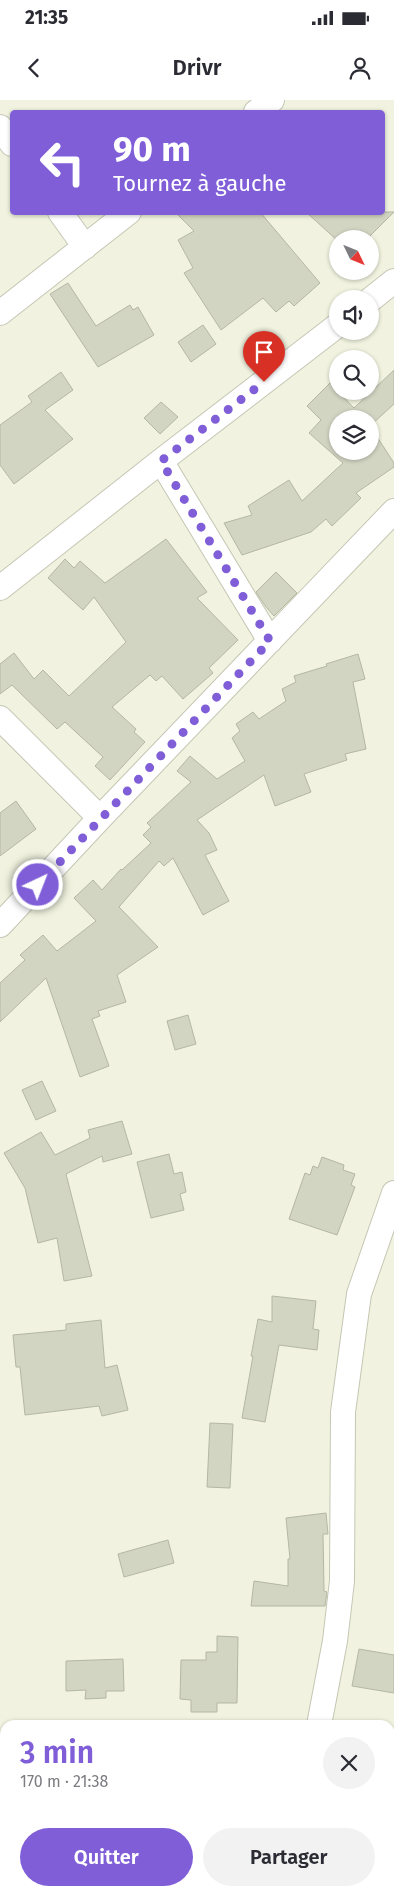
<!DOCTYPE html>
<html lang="fr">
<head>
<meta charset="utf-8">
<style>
  body { margin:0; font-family:"Fira Sans",sans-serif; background:#f2f2f3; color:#2b2b33; height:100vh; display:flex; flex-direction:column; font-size:19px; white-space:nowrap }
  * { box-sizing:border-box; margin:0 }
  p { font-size:16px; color:#7c7c81 }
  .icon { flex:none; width:28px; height:28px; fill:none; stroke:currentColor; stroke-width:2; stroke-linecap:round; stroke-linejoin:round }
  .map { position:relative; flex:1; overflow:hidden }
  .sheet { position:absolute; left:0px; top:1620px; width:395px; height:176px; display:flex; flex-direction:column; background:#fff; border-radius:15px 15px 0 0; box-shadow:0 1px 4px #0004 }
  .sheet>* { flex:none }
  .hud { position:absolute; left:10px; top:10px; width:375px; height:105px; border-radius:5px; box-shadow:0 1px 4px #0004; background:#7f5ed8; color:#fff; overflow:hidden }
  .needle { width:32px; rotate:133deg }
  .fabs { position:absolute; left:329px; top:130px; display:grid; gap:10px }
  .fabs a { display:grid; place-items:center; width:50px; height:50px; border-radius:50%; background:#fff; box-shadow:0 1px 4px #0004; font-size:25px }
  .pin { position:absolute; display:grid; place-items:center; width:42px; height:42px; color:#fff; margin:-51px -21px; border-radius:50% 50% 50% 0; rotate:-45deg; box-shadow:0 0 5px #0007 }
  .pin .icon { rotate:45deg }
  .me { position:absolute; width:55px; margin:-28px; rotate:43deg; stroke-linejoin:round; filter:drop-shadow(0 0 4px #0008) }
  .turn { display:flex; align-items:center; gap:18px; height:105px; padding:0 20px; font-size:22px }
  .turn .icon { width:65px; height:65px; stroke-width:2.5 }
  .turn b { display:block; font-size:35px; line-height:42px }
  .round { display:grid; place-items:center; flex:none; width:52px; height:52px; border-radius:26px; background:#f2f2f3 }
  .overview { display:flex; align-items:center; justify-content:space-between; height:85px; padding:0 20px }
  h1 { font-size:30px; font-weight:600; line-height:38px; color:#7f5ed8 }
  .primary-button { display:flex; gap:10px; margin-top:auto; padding:10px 20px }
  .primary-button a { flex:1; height:58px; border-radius:30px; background:#7f5ed8; color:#fff; font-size:20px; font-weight:600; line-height:58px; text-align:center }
  .primary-button a+a { background:#f2f2f3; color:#2b2b33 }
  .status { display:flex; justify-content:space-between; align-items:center; height:35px; padding:0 25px; background:#fff; direction:ltr }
  .status svg { height:14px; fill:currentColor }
  header { display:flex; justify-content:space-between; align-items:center; height:65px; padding:0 20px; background:#fff; font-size:22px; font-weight:600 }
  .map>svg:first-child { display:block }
  .building { fill:#d3d5c3; stroke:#b5b7a5 }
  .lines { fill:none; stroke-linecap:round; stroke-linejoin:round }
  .street-casing { stroke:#c5c7b4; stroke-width:26 }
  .street { stroke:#fff; stroke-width:24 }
  .route { stroke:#7f5ed8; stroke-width:9; stroke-dasharray:0 16.2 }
</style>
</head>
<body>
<div class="status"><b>21:35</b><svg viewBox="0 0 49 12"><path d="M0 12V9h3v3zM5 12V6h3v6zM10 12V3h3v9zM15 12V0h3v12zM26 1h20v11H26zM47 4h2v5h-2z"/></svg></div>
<header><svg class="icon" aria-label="back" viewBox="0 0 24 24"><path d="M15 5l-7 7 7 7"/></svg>Drivr<svg class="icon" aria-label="person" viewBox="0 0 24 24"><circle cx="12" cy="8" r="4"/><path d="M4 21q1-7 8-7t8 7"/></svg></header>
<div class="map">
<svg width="394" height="1796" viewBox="0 0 394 1796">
  <rect width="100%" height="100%" fill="#f1f3e0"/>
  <path class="building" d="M 175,112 L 260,112 L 320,183 L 294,206 L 289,201 L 276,212 L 263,198 L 221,230 L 184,173 L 193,168 L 178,140 L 194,131 Z
    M 306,112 L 394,112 L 367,139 L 338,139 L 338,141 Z
    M 68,183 L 96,226 L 130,205 L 133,210 L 138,207 L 154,235 L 98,267 L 50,194 Z
    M 203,225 L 216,244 L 191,262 L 178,242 Z
    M 394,270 L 394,304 L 370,326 L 370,319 L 338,319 L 338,351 L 370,351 L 370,326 L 394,363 L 394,367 L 356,393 L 361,398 L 332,426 L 326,419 L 311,432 L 242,455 L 224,423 L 252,415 L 248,406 L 289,380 L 302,401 L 343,363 L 309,333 L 321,320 L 307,306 L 330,283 L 354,308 Z
    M 61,272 L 73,290 L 45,310 L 73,339 L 14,384 L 0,365 L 0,325 L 32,302 L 28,296 Z
    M 161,302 L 178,317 L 160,334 L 144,318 Z
    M 166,439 L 207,492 L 197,498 L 238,540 L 209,568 L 213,573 L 183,599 L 162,576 L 156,581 L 150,575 L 112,607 L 136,629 L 134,632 L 145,642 L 110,680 L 95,666 L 103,657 L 65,622 L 57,629 L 12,585 L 0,594 L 0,564 L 14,553 L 34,579 L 43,570 L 69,596 L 126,542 L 94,497 L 83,510 L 48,478 L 65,459 L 74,468 L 80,461 L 105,483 Z
    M 276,472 L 297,493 L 274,516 L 266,507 L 256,492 Z
    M 358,554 L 365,579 L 353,582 L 366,649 L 345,654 L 347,660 L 304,674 L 311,692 L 275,706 L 264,675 L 197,720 L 209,733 L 217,750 L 205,755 L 229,801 L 203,815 L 173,758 L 164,766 L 159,761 L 119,807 L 158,847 L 117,875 L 126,902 L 98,911 L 100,916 L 92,919 L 109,966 L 80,977 L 46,878 L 0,922 L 0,883 L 25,860 L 20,855 L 43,835 L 57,851 L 96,821 L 74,798 L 93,780 L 102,790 L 121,769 L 122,770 L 151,743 L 143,735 L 151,727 L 147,723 L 191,682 L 177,671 L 190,656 L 217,679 L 245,661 L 232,638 L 240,631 L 236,624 L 253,612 L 259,619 L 286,601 L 282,589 L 296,582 L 294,576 L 327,566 L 326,564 Z
    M 16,701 L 36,729 L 0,756 L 0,713 Z
    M 188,915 L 196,944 L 175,950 L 167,921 Z
    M 42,981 L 56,1011 L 36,1020 L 22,990 Z
    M 122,1021 L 132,1054 L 103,1062 L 102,1056 L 66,1074 L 92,1176 L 64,1181 L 57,1138 L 38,1143 L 25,1088 L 4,1053 L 41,1032 L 55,1055 L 90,1038 L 88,1030 Z
    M 169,1054 L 174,1074 L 182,1072 L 186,1092 L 180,1094 L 184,1110 L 151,1118 L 137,1062 Z
    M 322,1057 L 344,1065 L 343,1070 L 355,1074 L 351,1085 L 355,1087 L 337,1135 L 289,1119 L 305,1073 L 310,1075 L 313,1066 L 318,1068 Z
    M 272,1196 L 316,1201 L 313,1229 L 319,1230 L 317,1250 L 279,1245 L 265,1322 L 242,1318 L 253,1256 L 251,1256 L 258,1219 L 272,1222 Z
    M 101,1220 L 105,1268 L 117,1265 L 128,1310 L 102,1316 L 99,1306 L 25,1315 L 20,1267 L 16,1267 L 13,1235 L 66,1230 L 66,1224 Z
    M 210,1323 L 233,1324 L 230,1388 L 207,1387 Z
    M 326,1413 L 328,1434 L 323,1434 L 324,1491 L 327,1492 L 325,1506 L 251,1506 L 254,1481 L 288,1486 L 288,1459 L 290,1459 L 286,1418 Z
    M 168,1440 L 174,1463 L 124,1477 L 118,1454 Z
    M 217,1536 L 238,1537 L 237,1603 L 217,1603 L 217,1612 L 191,1612 L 191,1600 L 180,1599 L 181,1560 L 206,1560 L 206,1552 L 217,1552 Z
    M 359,1549 L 394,1555 L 394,1593 L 352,1586 Z
    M 123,1559 L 124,1591 L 106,1591 L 106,1598 L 85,1599 L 86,1590 L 66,1591 L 66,1561 Z"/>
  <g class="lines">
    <g class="street-casing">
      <path id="street" d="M 256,12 L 272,0
        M 0,27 L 12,44
        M 60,112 L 85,147
        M 370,200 L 394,181
        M 0,213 L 129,112
        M 161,361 L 270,541
        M 0,488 L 161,361 L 338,225
        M 0,618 L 100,718
        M 0,825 L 100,718 L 394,411
        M 319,1625 L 335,1541 L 342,1481 L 343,1312 L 359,1194 L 394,1093
        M 0,1664 L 5,1664
        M 390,1673 L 394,1675"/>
    </g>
    <use href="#street" class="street"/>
  </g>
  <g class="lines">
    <path class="route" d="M 38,785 L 270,541 L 161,361 L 264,282"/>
  </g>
</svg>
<div class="fabs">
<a><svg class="needle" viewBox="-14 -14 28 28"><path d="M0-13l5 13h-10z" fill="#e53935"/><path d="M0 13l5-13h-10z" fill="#7c7c81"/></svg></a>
<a><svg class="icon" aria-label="sound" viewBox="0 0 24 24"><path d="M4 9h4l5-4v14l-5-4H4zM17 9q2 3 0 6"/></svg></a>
<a><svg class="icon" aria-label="search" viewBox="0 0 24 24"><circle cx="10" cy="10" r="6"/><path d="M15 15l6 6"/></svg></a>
<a><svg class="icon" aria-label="layers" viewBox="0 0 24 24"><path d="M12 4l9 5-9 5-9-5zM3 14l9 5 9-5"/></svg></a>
</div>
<div class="pin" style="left:264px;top:282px;background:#d93025"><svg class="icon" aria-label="arrive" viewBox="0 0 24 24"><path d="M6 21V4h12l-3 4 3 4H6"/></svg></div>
<svg class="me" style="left:38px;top:785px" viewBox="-20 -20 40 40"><circle r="17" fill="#7f5ed8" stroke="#fff" stroke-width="3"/><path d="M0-11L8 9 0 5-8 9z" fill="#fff"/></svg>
<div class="hud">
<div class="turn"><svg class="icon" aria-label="left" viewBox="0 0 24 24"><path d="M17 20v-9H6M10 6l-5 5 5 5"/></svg><div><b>90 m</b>Tournez à gauche</div></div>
</div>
<section class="sheet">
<div class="overview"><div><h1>3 min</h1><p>170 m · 21:38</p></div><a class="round"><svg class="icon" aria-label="close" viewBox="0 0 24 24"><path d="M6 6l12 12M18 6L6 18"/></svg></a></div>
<div class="primary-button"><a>Quitter</a><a>Partager</a></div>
</section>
</div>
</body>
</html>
